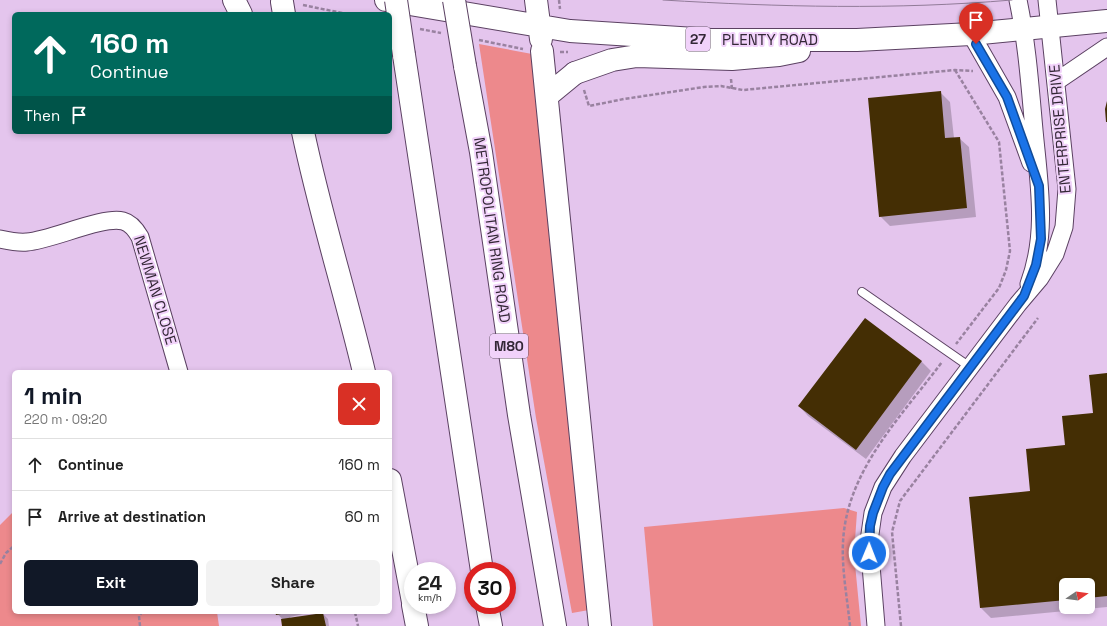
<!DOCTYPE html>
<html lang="en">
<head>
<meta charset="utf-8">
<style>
  body { margin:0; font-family:"Space Grotesk",sans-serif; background:#f2f2f2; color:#222; height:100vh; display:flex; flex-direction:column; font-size:15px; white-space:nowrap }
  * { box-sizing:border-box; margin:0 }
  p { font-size:13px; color:#767676 }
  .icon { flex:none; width:22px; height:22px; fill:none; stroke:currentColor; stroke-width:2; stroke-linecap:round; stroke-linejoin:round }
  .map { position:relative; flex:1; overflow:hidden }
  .sheet { position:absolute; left:12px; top:370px; width:380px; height:244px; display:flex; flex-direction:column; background:#fff; border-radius:6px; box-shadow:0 2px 6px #0003 }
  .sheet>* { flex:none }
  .guide { position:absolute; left:12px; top:12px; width:380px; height:122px; border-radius:6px; box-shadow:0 2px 6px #0003; background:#00695c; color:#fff; overflow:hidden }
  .needle { width:26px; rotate:77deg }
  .buttons { position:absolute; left:1059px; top:578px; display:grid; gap:8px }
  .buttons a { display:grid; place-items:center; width:36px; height:36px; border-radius:6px; background:#fff; box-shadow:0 2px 6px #0003; font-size:20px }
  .speed { position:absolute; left:404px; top:562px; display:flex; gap:8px; font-size:20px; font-weight:700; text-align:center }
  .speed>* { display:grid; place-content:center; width:52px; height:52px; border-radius:50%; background:#fff; box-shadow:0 2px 6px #0003; line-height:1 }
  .speed small { font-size:10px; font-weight:400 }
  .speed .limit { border:6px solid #d22; background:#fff; color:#111 }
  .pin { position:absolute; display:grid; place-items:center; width:34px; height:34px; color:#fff; margin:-41px -17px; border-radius:50% 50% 50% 0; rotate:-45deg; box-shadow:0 0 4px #0007 }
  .pin .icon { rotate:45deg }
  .me { position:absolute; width:44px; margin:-22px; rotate:1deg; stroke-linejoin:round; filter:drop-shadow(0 0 3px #0008) }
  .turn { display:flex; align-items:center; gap:14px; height:84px; padding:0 12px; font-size:18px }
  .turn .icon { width:52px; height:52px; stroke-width:2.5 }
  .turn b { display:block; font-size:28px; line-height:34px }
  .then { display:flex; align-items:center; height:38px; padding:0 12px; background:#0003; gap:8px; font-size:15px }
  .round { display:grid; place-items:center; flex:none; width:42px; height:42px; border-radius:6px; background:#f2f2f2 }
  .summary { display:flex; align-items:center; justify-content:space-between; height:68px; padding:0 12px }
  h1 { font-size:24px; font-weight:700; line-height:30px; color:#111827 }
  .primary-button { display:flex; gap:8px; margin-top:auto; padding:8px 12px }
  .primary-button a { flex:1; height:46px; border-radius:6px; background:#111827; color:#fff; font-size:16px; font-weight:700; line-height:46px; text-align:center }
  .primary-button a+a { background:#f2f2f2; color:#222 }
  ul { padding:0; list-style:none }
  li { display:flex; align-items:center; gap:12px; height:52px; padding:0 12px; border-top:1px solid #e0e0e0 }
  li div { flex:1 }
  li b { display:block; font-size:15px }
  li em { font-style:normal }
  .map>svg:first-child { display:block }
  .green { fill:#ed898c }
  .shadow { fill:#0003; fill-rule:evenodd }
  .building { fill:#442e04 }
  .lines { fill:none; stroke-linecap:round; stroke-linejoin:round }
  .service-casing { stroke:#5b4162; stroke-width:10 }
  .minor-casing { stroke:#5b4162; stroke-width:19 }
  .trunk-casing { stroke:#5b4162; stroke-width:24 }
  .motorway-casing { stroke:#5b4162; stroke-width:24 }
  .path { stroke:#9982a0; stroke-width:2.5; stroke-dasharray:4 2; stroke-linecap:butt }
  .service { stroke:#fff; stroke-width:8 }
  .minor { stroke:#fff; stroke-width:17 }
  .trunk { stroke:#fff; stroke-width:22 }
  .motorway { stroke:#fff; stroke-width:22 }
  .tram { stroke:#917b98; stroke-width:1 }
  .motorway-bridge-casing { stroke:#5b4162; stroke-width:24; stroke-linecap:butt }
  .motorway-bridge { stroke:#fff; stroke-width:22 }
  .route-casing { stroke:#114b97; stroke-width:10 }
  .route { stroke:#1a73e8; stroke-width:7 }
  .labels { text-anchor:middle; stroke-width:4; stroke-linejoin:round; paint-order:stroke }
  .shield { fill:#f1d2fa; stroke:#6c5a71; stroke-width:1 }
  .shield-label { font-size:14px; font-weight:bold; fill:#332736 }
  .street-label { font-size:15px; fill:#332736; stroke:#f1d2fa }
</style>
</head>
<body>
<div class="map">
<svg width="1107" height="626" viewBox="0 0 1107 626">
  <rect width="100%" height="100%" fill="#e4c5ed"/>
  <path class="green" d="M 479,44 L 532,54 L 589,610 L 572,613 L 536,418 Z
    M 844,508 L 857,512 L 854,554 L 861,626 L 653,626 L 644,527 Z
    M 14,511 L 14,612 L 217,612 L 219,626 L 0,626 L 0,525 Z"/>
  <path class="shadow" d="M 940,92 L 950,102 L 954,138 L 959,138 L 969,147 L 976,217 L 890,226 L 880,216 Z
    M 921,361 L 931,371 L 866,459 L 808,416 L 799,406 Z
    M 1107,374 L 1107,607 L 991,618 L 981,608 L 1031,492 L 1066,446 L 1094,414 ZM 1066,585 L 1088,585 L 1088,607 L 1066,607 Z
    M 276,612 L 312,612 L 290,617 L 291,619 L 323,614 L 328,619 L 329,626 L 283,626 L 282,619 Z"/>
  <path class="building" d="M 941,91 L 945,138 L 960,137 L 967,208 L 879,217 L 868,98 Z
    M 1107,101 L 1107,122 L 1106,122 L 1105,109 Z
    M 865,318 L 922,361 L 856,450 L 798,406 Z
    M 1107,373 L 1107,596 L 1088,598 L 1088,585 L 1066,585 L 1066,600 L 980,608 L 969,497 L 1030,491 L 1026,449 L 1065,445 L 1062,416 L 1093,413 L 1089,375 Z
    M 275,612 L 285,612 L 286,613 L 276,615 Z
    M 323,613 L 326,626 L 282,626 L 281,619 Z"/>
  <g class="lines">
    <g class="service-casing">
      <path id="service" d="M 862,292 L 970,367"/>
    </g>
    <g class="minor-casing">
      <path id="minor" d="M 1018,0 C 1027,43 1030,86 1034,130 C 1039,184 1048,233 1029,284
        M 971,34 L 1007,97 L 1031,163
        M 1057,81 L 1107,47
        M 0,239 C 9,241 18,243 27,242 C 52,240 102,216 123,221 C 131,223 136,230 140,237 L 179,372
        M 876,626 L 869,541 L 873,513 L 883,487 L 903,456 L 1018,304 L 1040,278 L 1055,254 L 1064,227 L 1067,189 L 1047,0"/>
    </g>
    <g class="trunk-casing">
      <path id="trunk" d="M 386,0 L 570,31 L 711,40 L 857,40 L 971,34 L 1107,21
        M 536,0 L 541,39
        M 575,73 L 612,60 L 637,56 L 732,59 L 779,55 L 799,51"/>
    </g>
    <g class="motorway-casing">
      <path id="motorway" d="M 234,0 L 241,14
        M 282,2 L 284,14
        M 542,51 L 600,626
        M 404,55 L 482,571
        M 465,66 L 481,152 L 519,415 L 555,626
        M 547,96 L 575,73
        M 303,132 C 320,213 345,292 364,372
        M 390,480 L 413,602
        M 413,605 L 417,626
        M 487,605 L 491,626"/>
    </g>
    <path class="path" d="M 559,0 L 560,9
      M 303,5 L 347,14
      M 420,29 L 441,33
      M 479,40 L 523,49
      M 560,52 L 568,52
      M 955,70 L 999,142 L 1010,251 L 1006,270 L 999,288 L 956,344
      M 731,79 L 732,89
      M 584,90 L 589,106 L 624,99 L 704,87 L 721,86 L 743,90 L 955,70 L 973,71
      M 0,564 L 6,553 L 14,546
      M 355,612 L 358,626
      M 140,626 L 139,616 L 142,612
      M 850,626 C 847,595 840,562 844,531 C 852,465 904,413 942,362
      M 901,626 L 892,532 L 900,501 L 1038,318"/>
    <use href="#service" class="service"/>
    <use href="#minor" class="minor"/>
    <use href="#trunk" class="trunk"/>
    <use href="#motorway" class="motorway"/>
    <path class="tram" d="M 663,0 C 779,7 896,10 1012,0"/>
    <g class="motorway-bridge-casing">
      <path id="motorway-bridge" d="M 396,0 L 404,55
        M 454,0 L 465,66"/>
    </g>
    <use href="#motorway-bridge" class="motorway-bridge"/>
  </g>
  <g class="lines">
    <g class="route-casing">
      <path id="route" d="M 869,553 L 870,526 L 873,513 L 883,487 L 890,474 L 1024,296 L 1036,265 L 1041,239 L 1039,186 L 1007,97 L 976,44"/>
    </g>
    <use href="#route" class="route"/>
  </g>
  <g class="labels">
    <g class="shield">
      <rect x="686" y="27" width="24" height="24" rx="3"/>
      <rect x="490" y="334" width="38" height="24" rx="3"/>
    </g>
    <g class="shield-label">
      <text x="698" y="44">27</text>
      <text x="509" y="351">M80</text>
    </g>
    <g class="street-label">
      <text x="770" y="45">PLENTY ROAD</text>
      <text transform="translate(1060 129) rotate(-95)" y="5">ENTERPRISE DRIVE</text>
      <text transform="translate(492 230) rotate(82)" y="5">METROPOLITAN RING ROAD</text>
      <text transform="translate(155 290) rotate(73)" y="5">NEWMAN CLOSE</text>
    </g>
  </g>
</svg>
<div class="buttons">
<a><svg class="needle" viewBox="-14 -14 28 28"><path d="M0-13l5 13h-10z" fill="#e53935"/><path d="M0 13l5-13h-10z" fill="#767676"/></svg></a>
</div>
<div class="speed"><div>24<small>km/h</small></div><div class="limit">30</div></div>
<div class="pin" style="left:976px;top:44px;background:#d93025"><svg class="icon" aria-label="arrive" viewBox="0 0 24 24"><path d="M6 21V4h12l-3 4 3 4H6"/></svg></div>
<svg class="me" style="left:869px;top:553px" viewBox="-20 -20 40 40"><circle r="17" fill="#1a73e8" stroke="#fff" stroke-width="3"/><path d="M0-11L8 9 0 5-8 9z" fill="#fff"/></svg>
<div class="guide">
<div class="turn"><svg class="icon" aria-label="ahead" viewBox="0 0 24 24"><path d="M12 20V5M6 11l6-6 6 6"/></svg><div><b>160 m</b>Continue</div></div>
<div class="then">Then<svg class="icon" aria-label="arrive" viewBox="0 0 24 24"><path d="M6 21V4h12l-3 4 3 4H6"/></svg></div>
</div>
<section class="sheet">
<div class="summary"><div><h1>1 min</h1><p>220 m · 09:20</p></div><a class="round" style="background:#d93025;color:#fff"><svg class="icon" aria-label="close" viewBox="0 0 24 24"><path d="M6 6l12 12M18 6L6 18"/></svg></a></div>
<ul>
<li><svg class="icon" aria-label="ahead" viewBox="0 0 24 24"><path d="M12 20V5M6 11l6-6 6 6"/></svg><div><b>Continue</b></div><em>160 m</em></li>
<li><svg class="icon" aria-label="arrive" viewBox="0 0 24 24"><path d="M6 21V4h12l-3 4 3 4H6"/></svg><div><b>Arrive at destination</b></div><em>60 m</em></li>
</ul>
<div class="primary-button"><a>Exit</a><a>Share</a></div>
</section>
</div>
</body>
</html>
